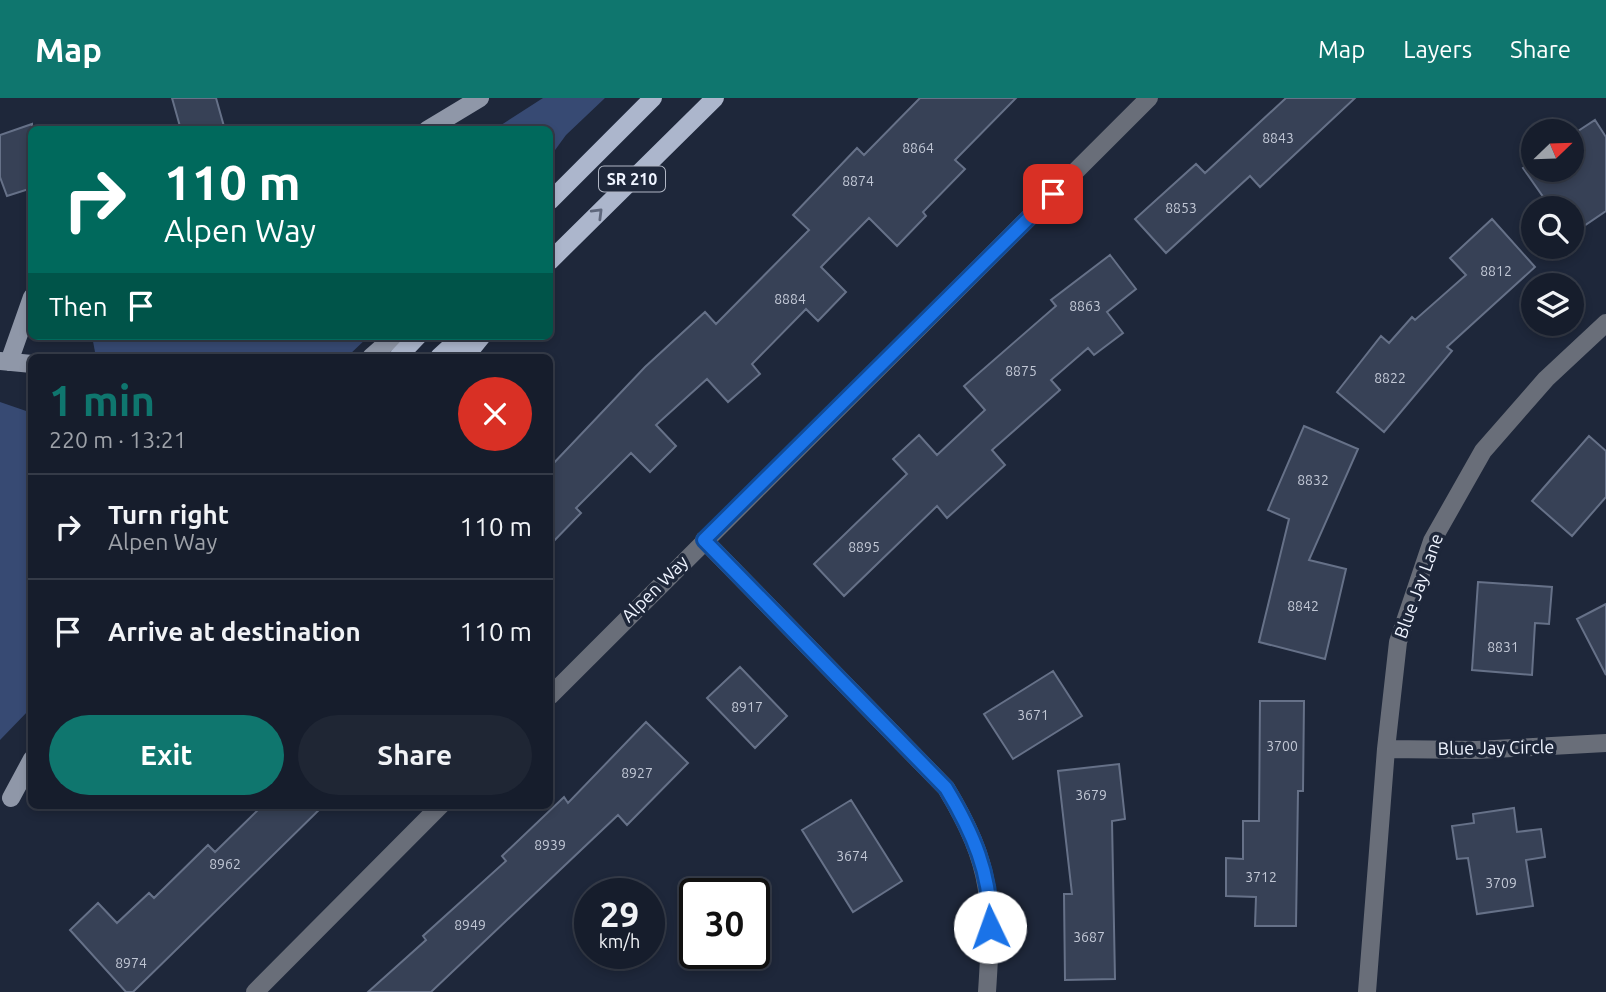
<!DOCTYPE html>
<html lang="en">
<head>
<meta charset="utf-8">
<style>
  body { margin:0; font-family:Ubuntu,sans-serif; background:#1f2634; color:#f1f3f6; height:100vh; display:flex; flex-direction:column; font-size:26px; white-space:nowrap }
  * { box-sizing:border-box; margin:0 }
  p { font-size:23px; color:#9ea2a9 }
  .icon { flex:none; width:38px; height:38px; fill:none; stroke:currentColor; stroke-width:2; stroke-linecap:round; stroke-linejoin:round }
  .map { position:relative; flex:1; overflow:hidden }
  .panel { position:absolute; left:28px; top:256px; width:525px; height:455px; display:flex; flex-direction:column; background:#161d2c; border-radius:10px; box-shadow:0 4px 10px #0003,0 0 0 2px #353b48 }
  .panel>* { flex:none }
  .guide { position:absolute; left:28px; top:28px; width:525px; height:214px; border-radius:10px; box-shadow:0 4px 10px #0003,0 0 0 2px #353b48; background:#00695c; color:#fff; overflow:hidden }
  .needle { width:46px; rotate:67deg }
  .controls { position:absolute; left:1521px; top:21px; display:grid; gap:14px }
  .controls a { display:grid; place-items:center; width:63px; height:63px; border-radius:50%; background:#161d2c; box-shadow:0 4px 10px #0003,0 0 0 2px #353b48; font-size:35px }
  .speed { position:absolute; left:574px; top:780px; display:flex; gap:14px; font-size:35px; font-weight:700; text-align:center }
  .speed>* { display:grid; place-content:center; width:91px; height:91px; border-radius:50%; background:#161d2c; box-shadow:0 4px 10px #0003,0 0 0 2px #353b48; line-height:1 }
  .speed small { font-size:18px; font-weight:400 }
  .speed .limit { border:4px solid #111; border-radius:10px; background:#fff; color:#111 }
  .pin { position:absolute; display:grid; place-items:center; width:60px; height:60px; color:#fff; margin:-30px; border-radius:14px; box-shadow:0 4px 10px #0006 }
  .me { position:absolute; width:77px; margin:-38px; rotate:357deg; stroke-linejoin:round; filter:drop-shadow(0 0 5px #0008) }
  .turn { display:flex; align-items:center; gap:24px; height:147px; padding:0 21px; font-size:32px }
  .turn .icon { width:91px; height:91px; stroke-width:2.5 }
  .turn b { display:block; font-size:49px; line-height:60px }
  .then { display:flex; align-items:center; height:66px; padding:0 21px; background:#0003; gap:14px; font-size:26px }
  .round { display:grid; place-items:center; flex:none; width:74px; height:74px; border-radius:37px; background:#1f2634 }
  .headline { display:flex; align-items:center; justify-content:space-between; height:119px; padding:0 21px }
  h1 { font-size:42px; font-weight:600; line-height:52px; color:#0f766e }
  .primary-button { display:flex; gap:14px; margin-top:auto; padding:14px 21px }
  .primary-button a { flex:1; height:80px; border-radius:42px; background:#0f766e; color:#fff; font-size:28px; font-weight:600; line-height:80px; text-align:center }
  .primary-button a+a { background:#1f2634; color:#f1f3f6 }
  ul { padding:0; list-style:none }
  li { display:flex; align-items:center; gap:21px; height:105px; padding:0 21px; border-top:2px solid #353b48 }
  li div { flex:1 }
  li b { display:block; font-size:26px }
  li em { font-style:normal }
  header { display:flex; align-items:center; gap:42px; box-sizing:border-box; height:98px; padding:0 35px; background:#0f766e; color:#fff }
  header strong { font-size:33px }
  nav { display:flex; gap:38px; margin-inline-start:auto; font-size:24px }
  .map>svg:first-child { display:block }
  .green { fill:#374a73 }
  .building { fill:#374156; stroke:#667188; stroke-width:2 }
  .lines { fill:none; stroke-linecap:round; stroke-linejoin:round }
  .street { stroke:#696e79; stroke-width:18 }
  .secondary { stroke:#8f97a8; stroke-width:18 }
  .primary { stroke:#acb6cc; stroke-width:18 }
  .oneway { stroke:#5e677c }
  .route-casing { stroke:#114b97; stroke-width:18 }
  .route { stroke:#1a73e8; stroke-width:12 }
  .labels { text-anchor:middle; stroke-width:7; stroke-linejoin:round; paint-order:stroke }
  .number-label { font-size:14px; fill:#c1c7d5 }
  .shield { fill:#1e273a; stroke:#b0b6c4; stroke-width:2 }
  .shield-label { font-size:16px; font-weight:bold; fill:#eff4ff }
  .street-label { font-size:18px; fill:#eff4ff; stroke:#1e273a }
</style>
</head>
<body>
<header>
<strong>Map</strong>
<nav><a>Map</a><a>Layers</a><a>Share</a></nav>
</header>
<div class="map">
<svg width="1606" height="894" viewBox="0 0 1606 894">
  <rect width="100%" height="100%" fill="#1e273a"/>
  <path class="green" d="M 543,0 L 605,0 L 566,37 L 550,59 L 550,32 L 495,31 Z
    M 92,238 L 369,238 L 347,259 L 102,259 L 95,254 Z
    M 0,304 L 32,315 L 31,610 L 0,642 Z"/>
  <path class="building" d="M 172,0 L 216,0 L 225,32 L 181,32 Z
    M 920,0 L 1016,0 L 955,62 L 965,71 L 923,114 L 926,118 L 897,148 L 869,120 L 821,169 L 846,194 L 818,223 L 806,211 L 752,266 L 760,276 L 728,304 L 707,281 L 656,327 L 676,348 L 650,374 L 631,355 L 576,410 L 581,415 L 550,447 L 550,369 L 645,269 L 705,214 L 716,226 L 809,132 L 793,117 L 857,50 L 864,57 Z
    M 1286,0 L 1355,0 L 1260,89 L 1250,78 L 1166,155 L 1135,121 L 1196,66 L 1205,75 Z
    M 1595,22 L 1606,39 L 1606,113 L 1572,136 L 1572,110 L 1551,110 L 1523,70 L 1533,63 L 1533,72 L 1572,72 L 1572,37 Z
    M 32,26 L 32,90 L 7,98 L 0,79 L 0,37 Z
    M 1492,121 L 1535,169 L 1447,249 L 1452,253 L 1384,334 L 1337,294 L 1381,238 L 1389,245 L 1412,219 L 1415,222 L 1466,177 L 1450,160 Z
    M 1110,157 L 1136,191 L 1107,214 L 1123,235 L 1094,257 L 1088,250 L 1051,282 L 1060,292 L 992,352 L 1005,367 L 947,420 L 937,408 L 844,498 L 814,466 L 907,376 L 893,361 L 919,337 L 937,357 L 985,312 L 964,288 L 1056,208 L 1051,202 Z
    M 1304,328 L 1358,351 L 1309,462 L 1346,471 L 1325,561 L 1259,544 L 1289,421 L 1268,412 Z
    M 1589,338 L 1606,353 L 1606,399 L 1572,438 L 1532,403 Z
    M 1478,484 L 1552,489 L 1549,526 L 1535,525 L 1532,577 L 1472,572 Z
    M 1606,506 L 1606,577 L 1577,521 Z
    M 740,569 L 787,618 L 755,650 L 707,600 Z
    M 1053,573 L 1082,618 L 1013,661 L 984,616 Z
    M 1260,603 L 1304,603 L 1303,693 L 1298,693 L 1296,828 L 1255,828 L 1256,799 L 1226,798 L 1226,760 L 1243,761 L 1243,723 L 1259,723 Z
    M 646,624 L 688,665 L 627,727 L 618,717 L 431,894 L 368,894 L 426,842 L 423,838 L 506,763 L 502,758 L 564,699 L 568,705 Z
    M 1119,666 L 1125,721 L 1112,723 L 1115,881 L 1065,882 L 1064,796 L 1072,796 L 1058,673 Z
    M 851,702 L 902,783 L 853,814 L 802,732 Z
    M 263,707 L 324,707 L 133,894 L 126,894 L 70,832 L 98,805 L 117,825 L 149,795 L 154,800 L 208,747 L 215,754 Z
    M 1514,710 L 1517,734 L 1541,731 L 1545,759 L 1526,762 L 1533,808 L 1477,816 L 1468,760 L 1457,761 L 1452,728 L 1474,725 L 1473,716 Z"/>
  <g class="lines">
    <path class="street" d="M 704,442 L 946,690 C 993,768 993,805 987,894
      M 550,598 L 1149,0
      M 1386,651 L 1477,652 L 1606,645
      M 255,894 L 441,707
      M 1367,894 L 1386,651 L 1398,544 L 1432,443 L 1483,353 L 1546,281 L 1606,225"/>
    <path class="secondary" d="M 427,32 L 480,0
      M 371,259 L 395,238
      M 0,263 L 32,266
      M 9,264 L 32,199
      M 11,700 L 32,661"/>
    <path class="primary" d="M 550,103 L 653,0
      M 550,163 L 715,0
      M 398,259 L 418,238
      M 439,259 L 462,238
      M 465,259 L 482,238"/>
  </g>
  <defs><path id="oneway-chevron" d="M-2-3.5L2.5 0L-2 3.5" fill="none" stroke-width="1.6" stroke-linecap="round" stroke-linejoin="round" transform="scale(1.75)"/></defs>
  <use class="oneway" href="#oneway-chevron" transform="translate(598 115) rotate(-45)"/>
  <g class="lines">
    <g class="route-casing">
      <path id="route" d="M 990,829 C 992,777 972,733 946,690 L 704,442 L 1053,96"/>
    </g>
    <use href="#route" class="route"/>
  </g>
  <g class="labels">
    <g class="number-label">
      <text x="1278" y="45">8843</text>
      <text x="918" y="55">8864</text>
      <text x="858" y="88">8874</text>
      <text x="1181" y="115">8853</text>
      <text x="1496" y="178">8812</text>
      <text x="790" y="206">8884</text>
      <text x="1085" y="213">8863</text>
      <text x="1021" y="278">8875</text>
      <text x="1390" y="285">8822</text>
      <text x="1313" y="387">8832</text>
      <text x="864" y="454">8895</text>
      <text x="1303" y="513">8842</text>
      <text x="1503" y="554">8831</text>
      <text x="747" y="614">8917</text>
      <text x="1033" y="622">3671</text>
      <text x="1282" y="653">3700</text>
      <text x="637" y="680">8927</text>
      <text x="1091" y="702">3679</text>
      <text x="550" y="752">8939</text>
      <text x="852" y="763">3674</text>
      <text x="225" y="771">8962</text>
      <text x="1261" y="784">3712</text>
      <text x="1501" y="790">3709</text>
      <text x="470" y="832">8949</text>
      <text x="1089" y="844">3687</text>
      <text x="131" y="870">8974</text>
    </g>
    <rect class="shield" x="599" y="68.5" width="66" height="25" rx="5"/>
    <g class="shield-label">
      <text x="632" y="87">SR 210</text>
    </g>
    <g class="street-label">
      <text transform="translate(1419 488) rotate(-70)" y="6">Blue Jay Lane</text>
      <text transform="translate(655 491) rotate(-45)" y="6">Alpen Way</text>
      <text transform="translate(1496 650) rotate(-1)" y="6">Blue Jay Circle</text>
    </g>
  </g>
</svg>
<div class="controls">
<a><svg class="needle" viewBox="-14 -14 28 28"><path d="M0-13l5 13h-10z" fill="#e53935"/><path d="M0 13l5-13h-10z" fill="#9ea2a9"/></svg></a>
<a><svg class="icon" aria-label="search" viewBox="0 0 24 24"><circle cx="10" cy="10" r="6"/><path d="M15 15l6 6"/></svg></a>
<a><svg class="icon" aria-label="layers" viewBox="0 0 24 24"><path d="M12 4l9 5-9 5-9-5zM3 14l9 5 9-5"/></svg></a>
</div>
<div class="speed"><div>29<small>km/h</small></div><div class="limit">30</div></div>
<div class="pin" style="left:1053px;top:96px;background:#d93025"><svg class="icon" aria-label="arrive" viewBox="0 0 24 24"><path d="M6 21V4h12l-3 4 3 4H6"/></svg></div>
<svg class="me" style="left:990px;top:829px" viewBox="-20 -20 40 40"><circle r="19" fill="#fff"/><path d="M0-13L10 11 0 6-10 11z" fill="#1a73e8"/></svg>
<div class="guide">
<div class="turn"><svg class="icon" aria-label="right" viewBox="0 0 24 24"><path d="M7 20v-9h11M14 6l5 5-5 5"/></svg><div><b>110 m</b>Alpen Way</div></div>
<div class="then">Then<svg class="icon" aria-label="arrive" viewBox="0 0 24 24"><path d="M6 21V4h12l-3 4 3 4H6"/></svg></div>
</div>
<section class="panel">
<div class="headline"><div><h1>1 min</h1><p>220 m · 13:21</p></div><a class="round" style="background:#d93025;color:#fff"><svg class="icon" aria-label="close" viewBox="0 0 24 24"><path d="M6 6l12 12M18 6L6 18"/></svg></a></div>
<ul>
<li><svg class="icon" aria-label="right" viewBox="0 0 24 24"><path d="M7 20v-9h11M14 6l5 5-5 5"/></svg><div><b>Turn right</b><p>Alpen Way</p></div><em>110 m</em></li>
<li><svg class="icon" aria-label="arrive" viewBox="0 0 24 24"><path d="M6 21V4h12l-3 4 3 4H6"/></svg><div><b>Arrive at destination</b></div><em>110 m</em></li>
</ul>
<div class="primary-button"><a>Exit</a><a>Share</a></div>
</section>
</div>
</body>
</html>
